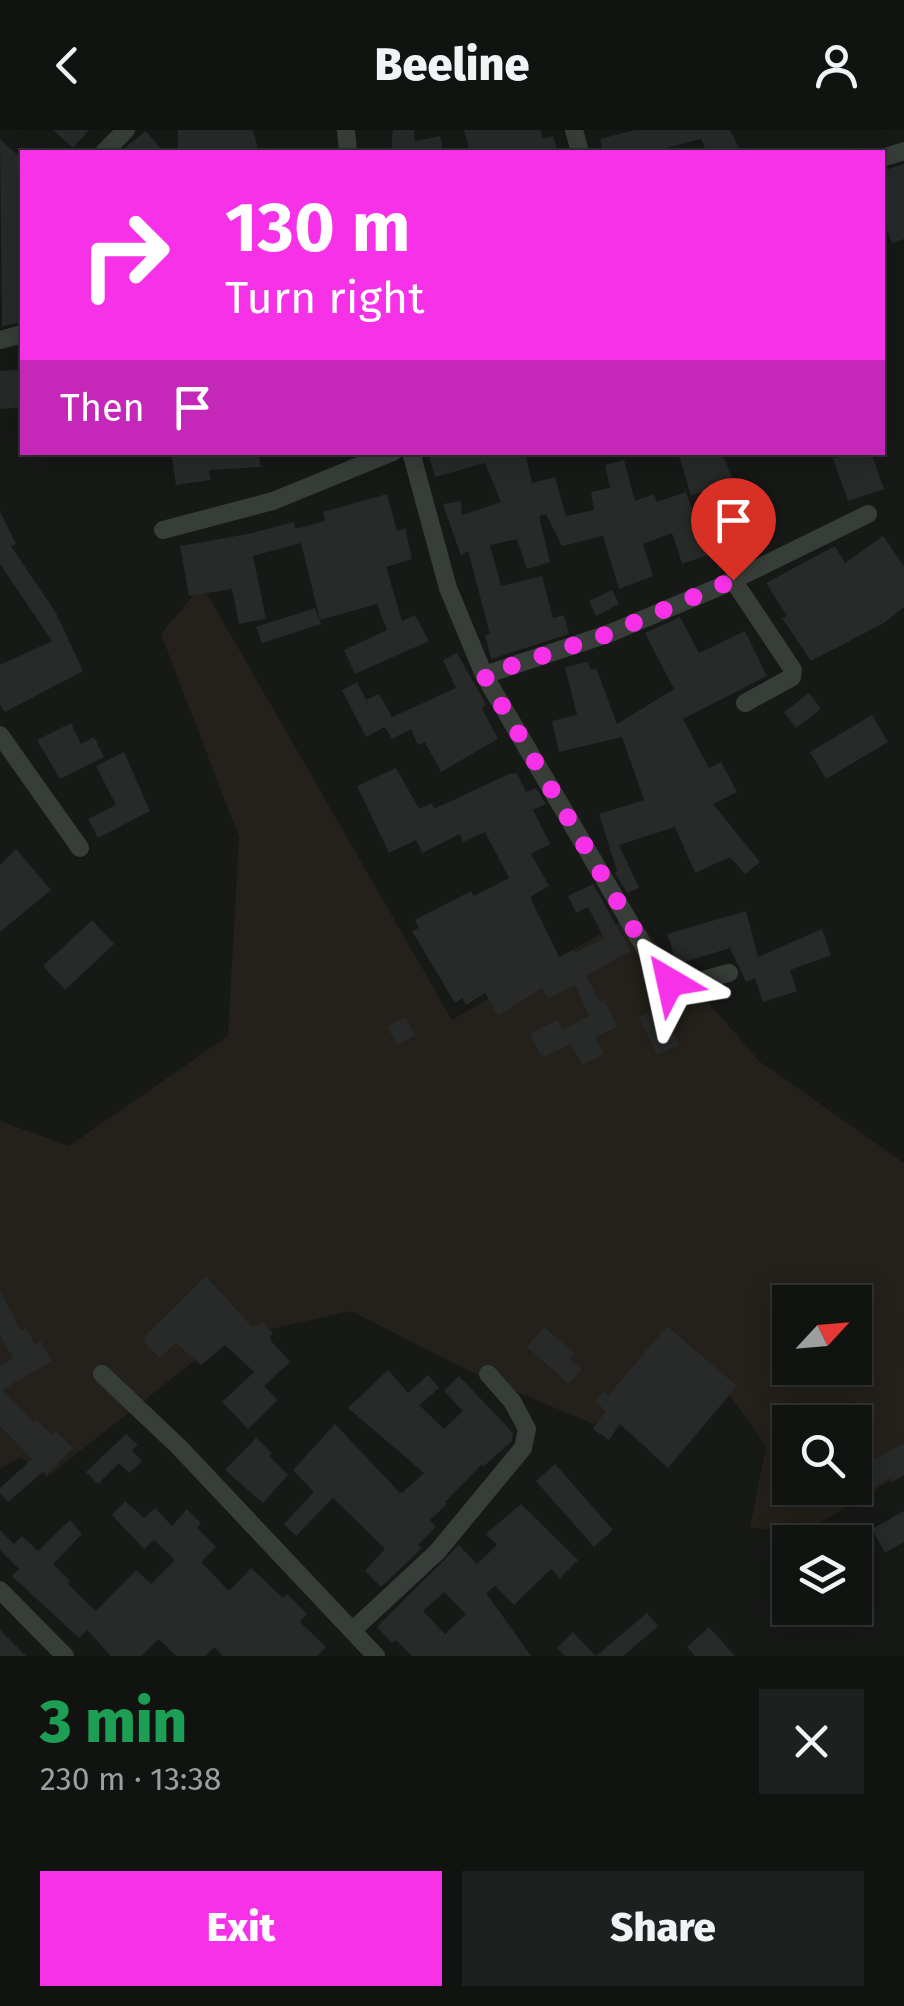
<!DOCTYPE html>
<html lang="en">
<head>
<meta charset="utf-8">
<style>
  body { margin:0; font-family:"Fira Sans",sans-serif; background:#1e201f; color:#f1f3f6; height:100vh; display:flex; flex-direction:column; font-size:38px; white-space:nowrap }
  * { box-sizing:border-box; margin:0 }
  p { font-size:32px; color:#9c9e9f }
  .icon { flex:none; width:55px; height:55px; fill:none; stroke:currentColor; stroke-width:2; stroke-linecap:round; stroke-linejoin:round }
  .map { position:relative; height:1526px; overflow:hidden }
  .side { display:flex; flex-direction:column; background:#111311; flex:1 }
  .side>* { flex:none }
  .hud { position:absolute; left:20px; top:20px; width:865px; height:305px; border-radius:0px; box-shadow:0 5px 25px #0003,0 0 0 2px #303231; background:#f731e7; color:#fff; overflow:hidden }
  .needle { width:65px; rotate:64deg }
  .buttons { position:absolute; left:772px; top:1155px; display:grid; gap:20px }
  .buttons a { display:grid; place-items:center; width:100px; height:100px; border-radius:0px; background:#111311; box-shadow:0 5px 25px #0003,0 0 0 2px #303231; font-size:50px }
  .pin { position:absolute; display:grid; place-items:center; width:85px; height:85px; color:#fff; margin:-102px -42px; border-radius:50% 50% 50% 0; rotate:-45deg; box-shadow:0 0 10px #0007 }
  .pin .icon { rotate:45deg }
  .me { position:absolute; width:110px; margin:-55px; rotate:324deg; stroke-linejoin:round; filter:drop-shadow(0 0 8px #0008) }
  .turn { display:flex; align-items:center; gap:35px; height:210px; padding:0 40px; font-size:45px }
  .turn .icon { width:130px; height:130px; stroke-width:2.5 }
  .turn b { display:block; font-size:70px; line-height:85px }
  .then { display:flex; align-items:center; height:95px; padding:0 40px; background:#0003; gap:20px; font-size:38px }
  .round { display:grid; place-items:center; flex:none; width:105px; height:105px; border-radius:0px; background:#1e201f }
  .headline { display:flex; align-items:center; justify-content:space-between; height:170px; padding:0 40px }
  h1 { font-size:60px; font-weight:800; line-height:75px; color:#1e9e55 }
  .primary-button { display:flex; gap:20px; margin-top:auto; padding:20px 40px }
  .primary-button a { flex:1; height:115px; border-radius:0px; background:#f731e7; color:#fff; font-size:40px; font-weight:800; line-height:115px; text-align:center }
  .primary-button a+a { background:#1e201f; color:#f1f3f6 }
  header { display:flex; justify-content:space-between; align-items:center; height:130px; padding:0 40px; background:#111311; font-size:45px; font-weight:800 }
  .map>svg:first-child { display:block }
  .green { fill:#24211c; fill-rule:evenodd }
  .building { fill:#272a28; fill-rule:evenodd }
  .lines { fill:none; stroke-linecap:round; stroke-linejoin:round }
  .minor { stroke:#373e39; stroke-width:18 }
  .route { stroke:#f731e7; stroke-width:18; stroke-dasharray:0 32.4 }
</style>
</head>
<body>
<header><svg class="icon" aria-label="back" viewBox="0 0 24 24"><path d="M15 5l-7 7 7 7"/></svg>Beeline<svg class="icon" aria-label="person" viewBox="0 0 24 24"><circle cx="12" cy="8" r="4"/><path d="M4 21q1-7 8-7t8 7"/></svg></header>
<div class="map">
<svg width="904" height="1526" viewBox="0 0 904 1526">
  <rect width="100%" height="100%" fill="#171917"/>
  <path class="green" d="M 202,455 L 452,890 L 633,785 L 759,931 L 904,1033 L 904,1343 L 804,1402 L 750,1398 L 766,1316 L 726,1260 L 594,1294 L 488,1250 L 351,1181 L 221,1210 L 47,1347 L 21,1327 L 0,1339 L 0,991 L 69,1016 L 228,906 L 239,707 L 161,504 ZM 790,1172 L 855,1172 L 855,1238 L 790,1238 ZM 790,1292 L 855,1292 L 855,1358 L 790,1358 Z"/>
  <path class="building" d="M 53,0 L 89,0 L 73,18 Z
    M 178,0 L 253,0 L 259,22 L 178,22 Z
    M 393,0 L 414,0 L 415,11 L 440,6 L 443,22 L 391,22 Z
    M 464,0 L 540,0 L 543,9 L 553,6 L 558,22 L 470,22 Z
    M 635,0 L 730,0 L 741,22 L 707,22 L 701,9 L 662,19 L 663,22 L 603,22 L 600,9 Z
    M 146,1 L 163,22 L 121,22 L 127,16 Z
    M 0,9 L 22,29 L 22,192 L 2,196 Z
    M 904,34 L 904,109 L 892,113 L 882,86 L 882,41 Z
    M 22,239 L 22,277 L 0,279 L 0,241 Z
    M 171,322 L 258,322 L 261,337 L 209,340 L 211,350 L 176,355 Z
    M 428,322 L 525,322 L 532,353 L 555,347 L 566,386 L 594,380 L 591,362 L 610,358 L 605,335 L 624,330 L 635,371 L 654,364 L 657,372 L 686,362 L 708,425 L 682,434 L 672,403 L 643,414 L 653,446 L 619,459 L 603,406 L 562,416 L 546,384 L 539,386 L 550,432 L 527,439 L 517,409 L 490,415 L 501,456 L 542,446 L 553,488 L 564,485 L 569,504 L 491,529 L 485,505 L 490,504 L 468,421 L 461,426 L 443,374 L 461,371 L 462,385 L 501,372 L 485,333 L 435,347 Z
    M 678,322 L 721,322 L 734,351 L 691,366 Z
    M 852,322 L 871,322 L 884,359 L 848,371 L 833,329 Z
    M 387,364 L 397,401 L 405,398 L 412,429 L 386,437 L 402,491 L 415,485 L 429,511 L 355,544 L 344,520 L 387,500 L 377,474 L 320,490 L 301,413 L 253,426 L 266,489 L 239,494 L 232,459 L 189,466 L 180,416 L 248,404 L 294,392 L 295,399 L 325,391 L 323,382 Z
    M 0,381 L 16,414 L 11,416 L 56,483 L 83,541 L 5,582 L 0,575 L 0,535 L 52,511 L 0,434 Z
    M 883,406 L 904,436 L 904,477 L 884,493 L 811,531 L 782,488 L 787,486 L 766,453 L 835,416 L 845,433 Z
    M 612,460 L 619,474 L 596,486 L 589,471 Z
    M 315,478 L 321,494 L 262,513 L 256,497 Z
    M 680,487 L 699,523 L 745,501 L 767,546 L 683,589 L 709,638 L 721,632 L 737,662 L 713,674 L 760,732 L 745,744 L 730,727 L 695,743 L 675,697 L 619,715 L 639,758 L 627,763 L 615,743 L 617,741 L 599,684 L 644,670 L 622,607 L 559,622 L 552,591 L 577,585 L 565,537 L 588,532 L 591,540 L 596,538 L 617,594 L 674,559 L 645,503 Z
    M 457,523 L 482,567 L 486,575 L 482,578 L 498,609 L 441,642 L 425,612 L 418,615 L 411,599 L 392,609 L 385,597 L 366,607 L 342,560 L 357,552 L 366,570 L 379,564 L 392,587 L 456,558 L 443,530 Z
    M 809,563 L 821,579 L 796,598 L 784,582 Z
    M 872,585 L 888,612 L 826,649 L 810,622 Z
    M 71,593 L 81,614 L 94,607 L 104,627 L 60,649 L 37,610 Z
    M 124,622 L 150,681 L 98,708 L 88,689 L 116,675 L 96,636 Z
    M 396,638 L 419,679 L 432,673 L 434,679 L 509,644 L 517,643 L 526,662 L 536,658 L 546,674 L 533,680 L 550,714 L 531,724 L 549,756 L 530,767 L 559,827 L 573,820 L 575,823 L 604,808 L 588,777 L 576,783 L 568,766 L 593,754 L 631,821 L 586,846 L 600,872 L 604,870 L 617,897 L 595,907 L 604,924 L 582,935 L 571,914 L 542,928 L 530,904 L 557,890 L 562,900 L 589,886 L 575,855 L 548,869 L 542,858 L 498,886 L 485,863 L 466,875 L 462,868 L 455,873 L 412,801 L 419,798 L 415,790 L 471,761 L 474,766 L 509,748 L 485,702 L 463,712 L 460,704 L 422,723 L 416,710 L 389,723 L 357,656 Z
    M 16,719 L 51,760 L 0,802 L 0,735 Z
    M 746,781 L 758,827 L 822,799 L 831,825 L 790,840 L 797,861 L 763,872 L 755,848 L 746,852 L 730,818 L 677,834 L 667,804 Z
    M 92,790 L 114,814 L 65,860 L 43,836 Z
    M 662,877 L 679,915 L 657,925 L 639,887 Z
    M 405,887 L 415,905 L 397,915 L 387,897 Z
    M 206,1146 L 252,1197 L 263,1193 L 273,1203 L 270,1207 L 272,1212 L 290,1232 L 264,1256 L 278,1270 L 248,1299 L 222,1272 L 254,1242 L 225,1215 L 201,1235 L 176,1213 L 159,1228 L 142,1209 Z
    M 0,1160 L 21,1201 L 26,1198 L 35,1215 L 41,1211 L 52,1231 L 2,1260 L 34,1292 L 36,1289 L 52,1305 L 56,1301 L 73,1318 L 47,1344 L 44,1341 L 8,1372 L 0,1363 L 0,1358 L 32,1329 L 0,1296 L 0,1235 L 13,1228 L 0,1205 Z
    M 667,1196 L 737,1256 L 668,1338 L 620,1294 L 609,1310 L 593,1299 L 606,1281 L 595,1271 L 604,1261 L 608,1266 Z
    M 544,1197 L 575,1224 L 570,1230 L 582,1239 L 569,1254 L 527,1217 Z
    M 388,1240 L 408,1263 L 428,1245 L 439,1258 L 419,1275 L 444,1299 L 463,1281 L 444,1261 L 459,1246 L 513,1303 L 512,1311 L 484,1336 L 482,1334 L 445,1372 L 447,1374 L 430,1390 L 436,1397 L 418,1415 L 422,1418 L 381,1457 L 365,1441 L 385,1419 L 333,1368 L 296,1406 L 284,1394 L 314,1362 L 293,1340 L 335,1294 L 399,1362 L 402,1363 L 424,1343 L 348,1278 Z
    M 126,1304 L 138,1315 L 132,1320 L 142,1331 L 129,1343 L 119,1333 L 98,1354 L 86,1342 Z
    M 256,1308 L 272,1323 L 269,1326 L 288,1345 L 263,1373 L 225,1340 Z
    M 904,1313 L 904,1345 L 892,1352 L 890,1348 L 846,1374 L 837,1358 L 855,1358 L 855,1340 Z
    M 555,1334 L 613,1400 L 594,1417 L 536,1351 Z
    M 125,1371 L 144,1388 L 155,1378 L 172,1396 L 187,1379 L 201,1393 L 197,1398 L 216,1417 L 201,1432 L 229,1461 L 251,1438 L 283,1468 L 287,1464 L 307,1484 L 300,1492 L 326,1517 L 317,1526 L 223,1526 L 214,1517 L 205,1526 L 176,1526 L 159,1509 L 141,1526 L 111,1526 L 87,1500 L 79,1508 L 12,1446 L 19,1439 L 0,1420 L 0,1400 L 14,1414 L 22,1406 L 38,1421 L 70,1390 L 82,1404 L 53,1434 L 70,1451 L 68,1454 L 96,1481 L 136,1440 L 151,1454 L 175,1430 L 154,1410 L 144,1419 L 112,1385 Z
    M 521,1374 L 578,1430 L 560,1448 L 551,1439 L 514,1475 L 495,1456 L 486,1463 L 531,1526 L 412,1526 L 396,1510 L 392,1513 L 377,1497 L 459,1415 L 477,1434 L 497,1415 L 486,1404 ZM 444,1462 L 466,1484 L 445,1504 L 423,1481 Z
    M 904,1381 L 904,1412 L 885,1423 L 872,1399 Z
    M 647,1483 L 658,1496 L 623,1526 L 596,1526 Z
    M 709,1497 L 735,1526 L 695,1526 L 687,1517 Z
    M 0,1500 L 26,1526 L 0,1526 Z
    M 573,1502 L 596,1526 L 565,1526 L 557,1518 Z"/>
  <g class="lines">
    <path class="minor" d="M 346,0 L 348,22
      M 574,0 L 580,22
      M 104,22 L 126,0
      M 882,28 L 904,21
      M 0,210 L 22,204
      M 411,322 L 448,458 L 484,545 L 659,842 C 680,861 703,849 729,843
      M 163,400 L 273,371 L 393,322
      M 733,450 L 793,540 L 792,547 L 745,573
      M 484,545 L 608,504 L 719,457 L 868,384
      M 0,605 L 80,718
      M 102,1244 L 179,1317 L 376,1526
      M 0,1460 L 65,1526
      M 353,1500 L 437,1422 L 523,1318 L 527,1299 L 512,1271 L 488,1244"/>
  </g>
  <g class="lines">
    <path class="route" d="M 670,852 L 659,842 L 484,545 L 608,504 L 733,450"/>
  </g>
</svg>
<div class="buttons">
<a><svg class="needle" viewBox="-14 -14 28 28"><path d="M0-13l5 13h-10z" fill="#e53935"/><path d="M0 13l5-13h-10z" fill="#9c9e9f"/></svg></a>
<a><svg class="icon" aria-label="search" viewBox="0 0 24 24"><circle cx="10" cy="10" r="6"/><path d="M15 15l6 6"/></svg></a>
<a><svg class="icon" aria-label="layers" viewBox="0 0 24 24"><path d="M12 4l9 5-9 5-9-5zM3 14l9 5 9-5"/></svg></a>
</div>
<div class="pin" style="left:733px;top:450px;background:#d93025"><svg class="icon" aria-label="arrive" viewBox="0 0 24 24"><path d="M6 21V4h12l-3 4 3 4H6"/></svg></div>
<svg class="me" style="left:670px;top:852px" viewBox="-20 -20 40 40"><path d="M0-17L14 15 0 8-14 15z" fill="#f731e7" stroke="#fff" stroke-width="4"/></svg>
<div class="hud">
<div class="turn"><svg class="icon" aria-label="right" viewBox="0 0 24 24"><path d="M7 20v-9h11M14 6l5 5-5 5"/></svg><div><b>130 m</b>Turn right</div></div>
<div class="then">Then<svg class="icon" aria-label="arrive" viewBox="0 0 24 24"><path d="M6 21V4h12l-3 4 3 4H6"/></svg></div>
</div>
</div>
<section class="side">
<div class="headline"><div><h1>3 min</h1><p>230 m · 13:38</p></div><a class="round"><svg class="icon" aria-label="close" viewBox="0 0 24 24"><path d="M6 6l12 12M18 6L6 18"/></svg></a></div>
<div class="primary-button"><a>Exit</a><a>Share</a></div>
</section>
</body>
</html>
